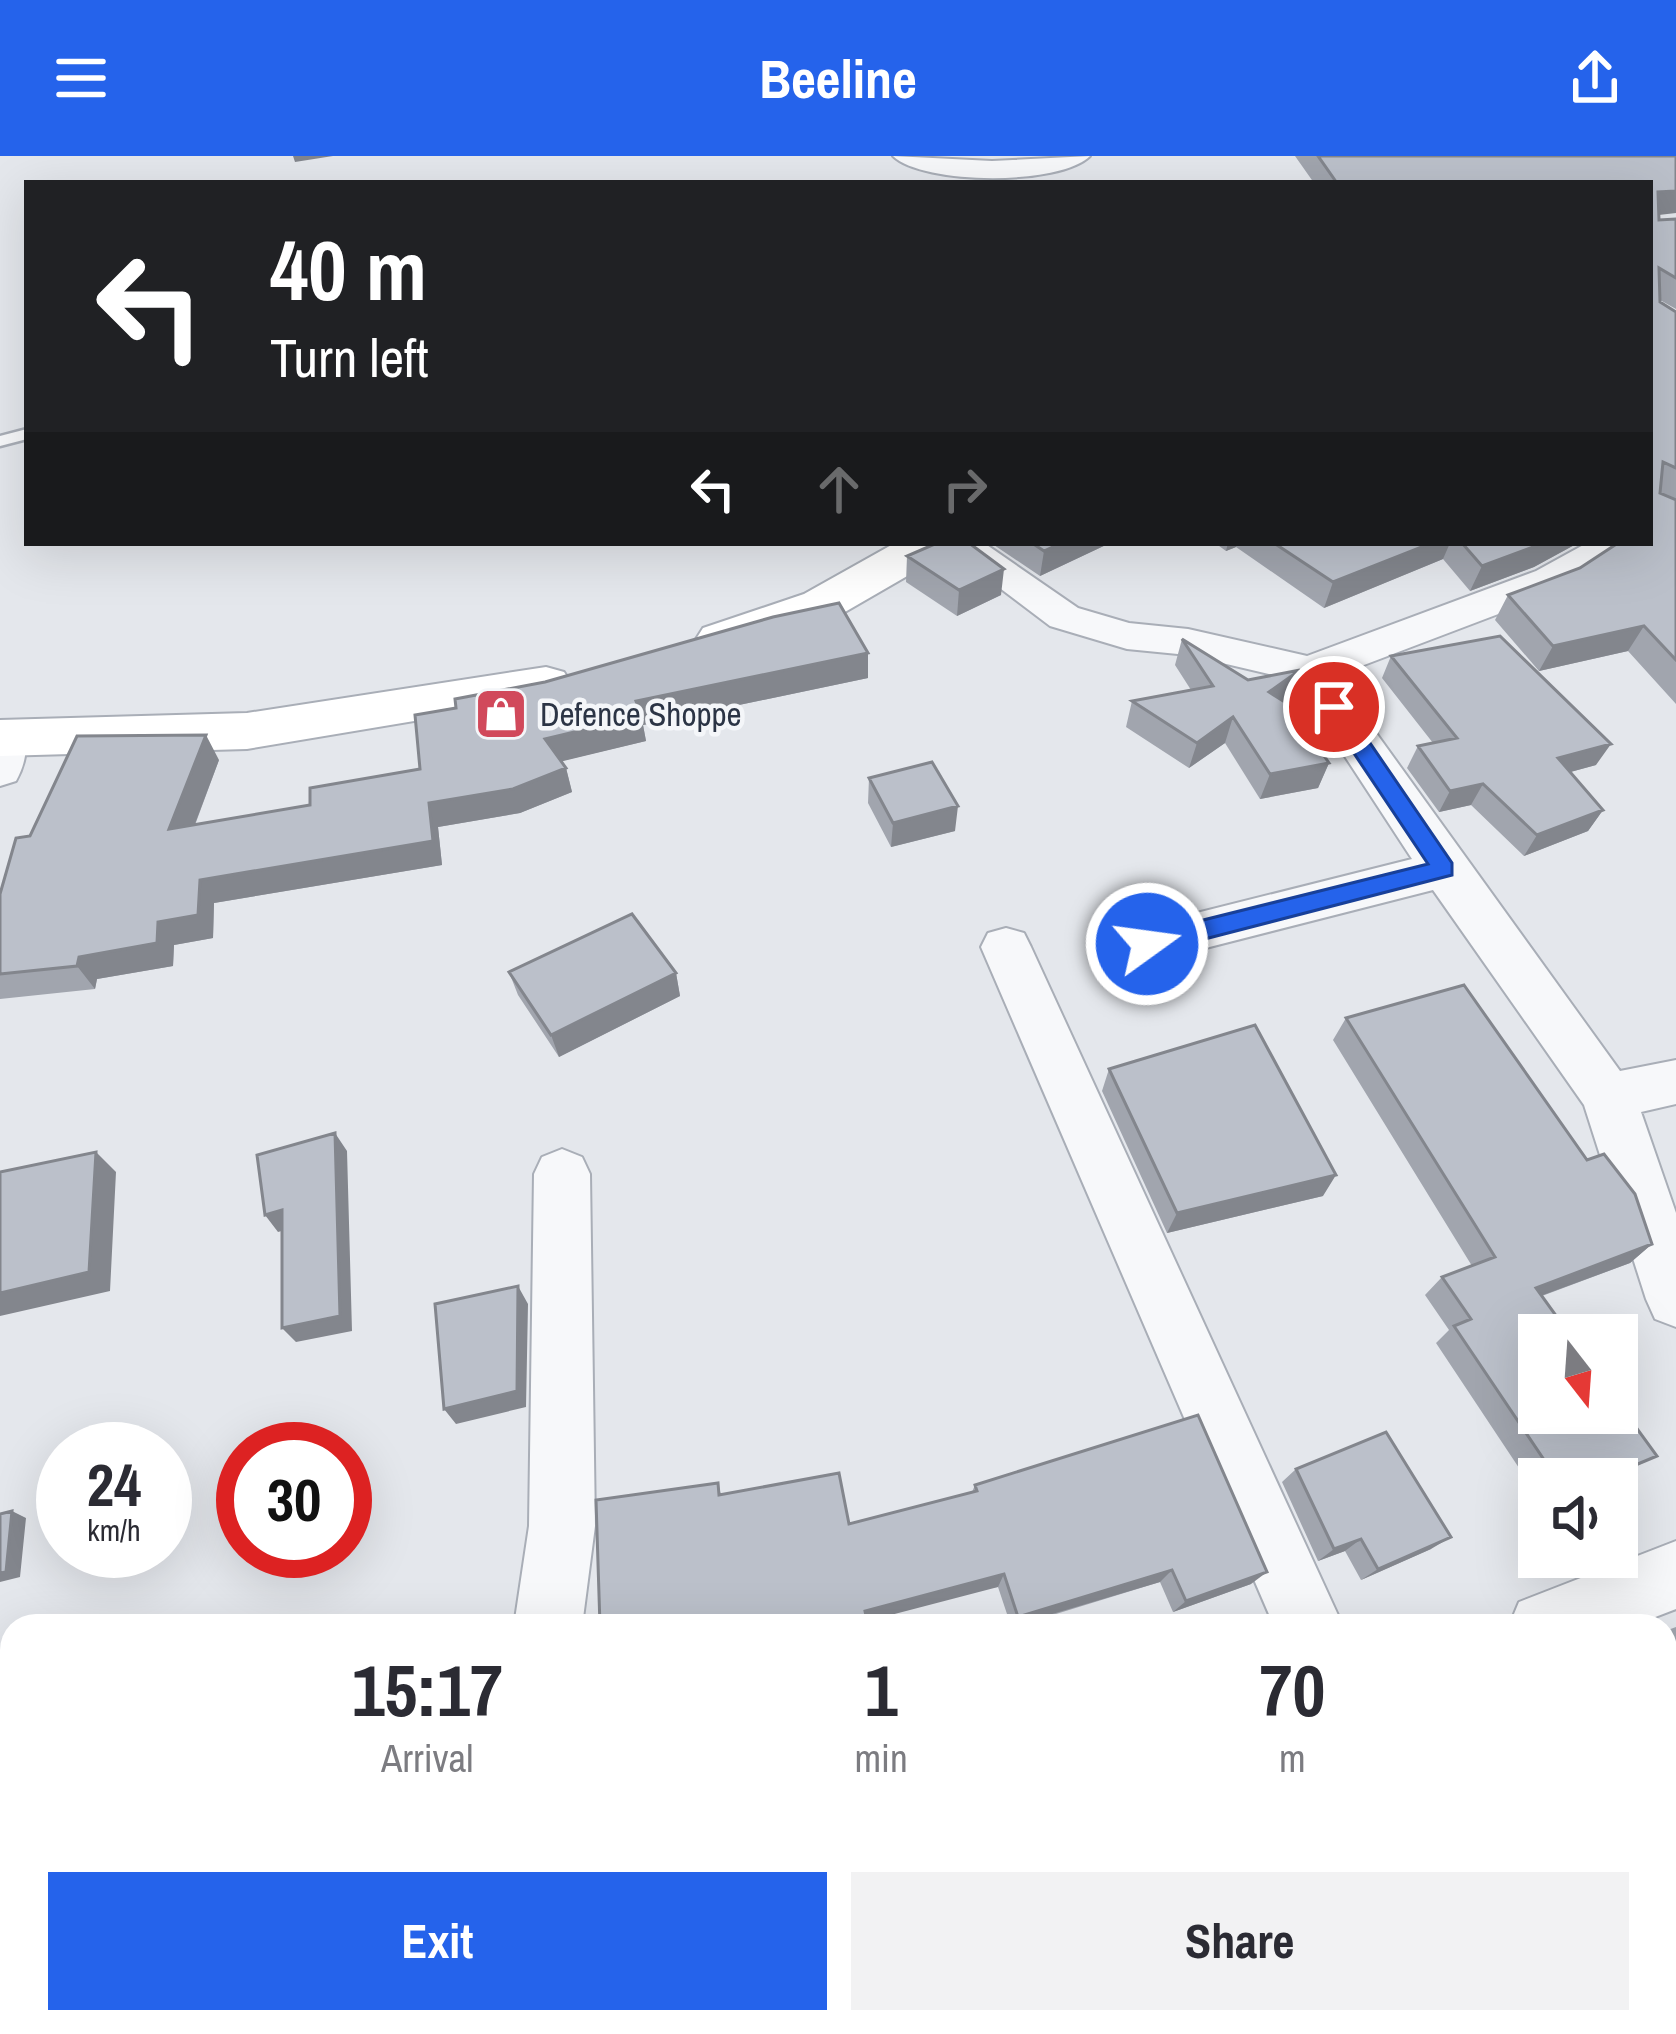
<!DOCTYPE html>
<html lang="en">
<head>
<meta charset="utf-8">
<style>
  body { margin:0; font-family:"Archivo Narrow",sans-serif; background:#f2f2f3; color:#2b2b33; height:100vh; display:flex; flex-direction:column; font-size:45px; white-space:nowrap }
  * { box-sizing:border-box; margin:0 }
  p { font-size:39px; color:#7c7c81 }
  .icon { flex:none; width:66px; height:66px; fill:none; stroke:currentColor; stroke-width:2; stroke-linecap:round; stroke-linejoin:round }
  .map { position:relative; flex:1; overflow:hidden }
  .details { position:absolute; left:0px; top:1458px; width:1677px; height:420px; display:flex; flex-direction:column; background:#fff; border-radius:36px 36px 0 0; box-shadow:0 12px 48px #0002 }
  .details>* { flex:none }
  .top-card { position:absolute; left:24px; top:24px; width:1629px; height:366px; border-radius:0px; box-shadow:0 12px 48px #0002; background:#202124; color:#fff; overflow:hidden }
  .needle { width:78px; rotate:163deg }
  .controls { position:absolute; left:1518px; top:1158px; display:grid; gap:24px }
  .controls a { display:grid; place-items:center; width:120px; height:120px; border-radius:0px; background:#fff; box-shadow:0 12px 48px #0002; font-size:60px }
  .speed { position:absolute; left:36px; top:1266px; display:flex; gap:24px; font-size:60px; font-weight:700; text-align:center }
  .speed>* { display:grid; place-content:center; width:156px; height:156px; border-radius:50%; background:#fff; box-shadow:0 12px 48px #0002; line-height:1 }
  .speed small { font-size:30px; font-weight:400 }
  .speed .limit { border:18px solid #d22; background:#fff; color:#111 }
  .pin { position:absolute; display:grid; place-items:center; width:102px; height:102px; color:#fff; margin:-51px; border:6px solid #fff; border-radius:50%; box-shadow:0 3px 12px #0007 }
  .me { position:absolute; width:132px; margin:-66px; rotate:76deg; stroke-linejoin:round; filter:drop-shadow(0 0 9px #0008) }
  .turn { display:flex; align-items:center; gap:42px; height:252px; padding:0 48px; font-size:54px }
  .turn .icon { width:156px; height:156px; stroke-width:2.5 }
  .turn b { display:block; font-size:84px; line-height:102px }
  .lanes { display:flex; align-items:center; height:114px; padding:0 48px; background:#0003; justify-content:center; gap:60px; direction:ltr }
  .lanes .off { opacity:.35 }
  .eta { display:flex; justify-content:space-evenly; align-items:center; height:204px; text-align:center }
  .eta b { font-size:72px; font-weight:700; line-height:84px }
  .cta { display:flex; gap:24px; margin-top:auto; padding:24px 48px }
  .cta a { flex:1; height:138px; border-radius:0px; background:#2563eb; color:#fff; font-size:48px; font-weight:700; line-height:138px; text-align:center }
  .cta a+a { background:#f2f2f3; color:#2b2b33 }
  header { display:flex; justify-content:space-between; align-items:center; height:156px; padding:0 48px; background:#2563eb; color:#fff; font-size:54px; font-weight:700 }
  .map>svg:first-child { display:block }
  .lines { fill:none; stroke-linecap:round; stroke-linejoin:round }
  .service-casing { stroke:#a9aeb7; stroke-width:5 }
  .minor-casing { stroke:#a9aeb7; stroke-width:4 }
  .secondary-casing { stroke:#a9aeb7; stroke-width:4 }
  .service { fill:#f7f8fa; fill-rule:evenodd }
  .minor { fill:#f7f8fa; fill-rule:evenodd }
  .secondary { fill:#fff; fill-rule:evenodd }
  .wall { fill:#a1a5ae }
  .shaded-wall { fill:#83868d }
  .building { fill:#bbc0ca; stroke:#83868d; stroke-width:3 }
  .route { fill:#2563eb; stroke:#184099; stroke-width:3 }
  .labels { text-anchor:middle; stroke-width:9; stroke-linejoin:round; paint-order:stroke }
  .poi-label { font-size:33px; fill:#2b3445; stroke:#f4f6f9; text-anchor:start }
</style>
</head>
<body>
<header><svg class="icon" aria-label="menu" viewBox="0 0 24 24"><path d="M4 6h16M4 12h16M4 18h16"/></svg>Beeline<svg class="icon" aria-label="share" viewBox="0 0 24 24"><path d="M12 15V3M7 8l5-5 5 5M5 13v7h14v-7"/></svg></header>
<div class="map">
<svg width="1676" height="1878" viewBox="0 0 1676 1878">
  <rect width="100%" height="100%" fill="#e4e7ec"/>
  <g class="lines">
    <g class="service-casing">
      <path id="service" d="M 27,273 L 27,283 L 0,290 L 0,280 Z"/>
    </g>
    <g class="minor-casing">
      <path id="minor" d="M 893,0 L 992,5 L 1090,0 C 1060,30 923,29 893,0 Z
        M 940,387 L 984,387 L 1078,452 L 1129,467 L 1188,473 L 1307,500 L 1536,415 L 1587,387 L 1634,387 L 1564,433 L 1335,520 L 1620,915 L 1676,904 L 1676,948 L 1641,956 L 1676,1057 L 1676,1171 L 1655,1163 L 1646,1143 L 1584,949 L 1433,734 L 1147,807 L 1129,802 L 1122,788 L 1129,774 L 1412,703 L 1295,524 L 1188,499 L 1127,493 L 1050,470 Z
        M 5,568 L 21,572 C 30,588 25,609 16,625 L 0,630 L 0,569 Z
        M 1006,772 L 1024,777 L 1031,791 L 1343,1470 L 1274,1470 L 981,791 L 988,777 Z
        M 562,993 L 582,1001 L 590,1018 L 595,1370 L 582,1470 L 514,1470 L 529,1370 L 534,1018 L 542,1001 Z
        M 1676,1385 L 1676,1453 L 1632,1470 L 1509,1470 L 1519,1446 Z
        M 1665,1690 L 1676,1695 L 1676,1784 L 1665,1780 Z
        M 12,1788 L 13,1866 L 0,1869 L 0,1791 Z
        M 496,1866 L 576,1866 L 578,1878 L 498,1878 Z
        M 1275,1866 L 1356,1866 L 1361,1878 L 1280,1878 Z"/>
    </g>
    <g class="secondary-casing">
      <path id="secondary" d="M 895,387 L 954,387 L 947,397 L 838,460 L 721,499 L 703,494 L 696,483 L 703,472 L 804,438 Z
        M 546,511 L 564,516 L 572,528 L 564,540 L 247,593 L 0,600 L 0,564 L 247,557 Z"/>
    </g>
    <use href="#service" class="service"/>
    <use href="#minor" class="minor"/>
    <use href="#secondary" class="secondary"/>
  </g>
  <path class="wall" d="M 1295,0 L 1676,0 L 1658,59 L 1659,64 L 1676,63 L 1676,153 L 1660,144 L 1660,146 L 1676,156 L 1676,548 L 1628,495 L 1539,515 L 1495,464 L 1508,439 L 1650,387 L 1650,27 L 1314,27 Z
    M 991,387 L 1110,387 L 1040,420 Z
    M 1215,387 L 1578,387 L 1534,411 L 1470,435 L 1443,403 L 1324,452 L 1236,391 L 1226,395 Z
    M 907,400 L 1001,439 L 957,460 L 906,426 Z
    M 1182,483 L 1248,524 L 1300,514 L 1291,539 L 1283,545 L 1329,607 L 1318,632 L 1260,643 L 1225,587 L 1189,612 L 1126,571 L 1132,545 L 1191,534 L 1175,509 Z
    M 868,497 L 868,522 L 643,569 L 646,585 L 561,605 L 566,612 L 572,636 L 520,657 L 438,671 L 442,709 L 214,747 L 213,782 L 174,789 L 173,810 L 97,823 L 95,833 L 0,843 L 0,738 L 30,680 L 219,604 L 195,669 L 310,649 L 420,613 Z
    M 1391,500 L 1596,609 L 1570,616 L 1603,654 L 1588,675 L 1524,700 L 1471,649 L 1439,656 L 1407,612 L 1418,590 L 1433,587 L 1382,522 Z
    M 869,622 L 955,675 L 891,691 L 868,647 Z
    M 509,816 L 676,817 L 680,840 L 559,901 L 518,839 Z
    M 1346,862 L 1587,1004 L 1652,1088 L 1630,1107 L 1542,1140 L 1632,1314 L 1610,1323 L 1539,1323 L 1539,1342 L 1436,1187 L 1449,1174 L 1425,1139 L 1442,1121 L 1472,1110 L 1333,884 Z
    M 1109,913 L 1323,1040 L 1167,1077 L 1102,935 Z
    M 1296,1313 L 1431,1393 L 1361,1424 L 1345,1395 L 1318,1405 L 1282,1326 Z
    M 718,1327 L 721,1339 L 849,1368 L 972,1336 L 975,1329 L 1251,1428 L 1173,1456 L 1160,1426 L 1017,1470 L 1011,1470 L 998,1431 L 600,1470 Z
    M 1676,1471 L 1676,1548 L 1665,1528 L 1665,1475 Z
    M 1676,1631 L 1676,1710 L 1665,1711 L 1665,1634 Z
    M 1120,1866 L 1193,1866 L 1198,1878 L 1094,1878 Z
    M 1473,1866 L 1662,1866 L 1668,1878 L 1478,1878 Z"/>
  <path class="shaded-wall" d="M 293,0 L 333,0 L 295,6 Z
    M 1676,35 L 1676,57 L 1650,60 L 1658,36 Z
    M 1061,387 L 1110,387 L 1040,420 L 1044,395 Z
    M 1228,387 L 1237,387 L 1236,391 L 1226,395 Z
    M 1432,387 L 1450,387 L 1443,403 L 1324,452 L 1333,426 Z
    M 1544,387 L 1578,387 L 1534,411 L 1470,435 L 1482,410 Z
    M 1004,413 L 1001,439 L 957,460 L 959,434 Z
    M 1644,470 L 1628,495 L 1539,515 L 1553,490 Z
    M 868,497 L 868,522 L 643,569 L 646,585 L 551,608 L 545,583 L 636,545 Z
    M 1300,514 L 1291,539 L 1260,562 L 1269,536 Z
    M 1233,561 L 1225,587 L 1189,612 L 1197,587 Z
    M 206,579 L 219,604 L 184,697 L 169,673 Z
    M 1611,588 L 1596,609 L 1545,623 L 1558,602 Z
    M 1329,607 L 1318,632 L 1260,643 L 1270,618 Z
    M 566,612 L 572,636 L 520,657 L 438,671 L 442,709 L 214,747 L 213,782 L 174,789 L 173,810 L 97,823 L 95,833 L 77,810 L 79,801 L 158,766 L 200,724 L 429,647 Z
    M 1483,628 L 1471,649 L 1439,656 L 1450,635 Z
    M 958,650 L 955,675 L 891,691 L 893,667 Z
    M 1603,654 L 1588,675 L 1524,700 L 1537,679 Z
    M 676,817 L 680,840 L 559,901 L 551,879 Z
    M 335,977 L 347,995 L 352,1175 L 296,1186 L 282,1172 Z
    M 96,996 L 116,1016 L 110,1135 L 0,1160 L 0,1137 Z
    M 1336,1019 L 1323,1040 L 1167,1077 L 1177,1057 Z
    M 282,1054 L 296,1071 L 278,1076 L 265,1059 Z
    M 1652,1088 L 1630,1107 L 1516,1149 L 1536,1132 Z
    M 518,1130 L 528,1148 L 526,1251 L 456,1268 L 444,1253 Z
    M 1657,1300 L 1610,1323 L 1602,1323 Z
    M 12,1355 L 26,1362 L 20,1421 L 0,1426 L 0,1417 Z
    M 1451,1381 L 1431,1393 L 1361,1424 L 1378,1413 Z
    M 1361,1383 L 1345,1395 L 1318,1405 L 1334,1393 Z
    M 1172,1414 L 1160,1426 L 1012,1470 L 1018,1461 Z
    M 1267,1416 L 1251,1428 L 1173,1456 L 1186,1445 Z
    M 1004,1418 L 998,1431 L 864,1466 L 865,1455 Z
    M 12,1674 L 12,1686 L 0,1689 L 0,1678 Z
    M 89,1866 L 120,1866 L 89,1875 Z
    M 156,1866 L 185,1866 L 185,1878 L 156,1878 Z
    M 481,1866 L 496,1866 L 495,1878 L 480,1878 Z
    M 700,1866 L 706,1866 L 709,1878 L 702,1878 Z"/>
  <path class="building" d="M 1318,0 L 1676,0 L 1676,35 L 1658,36 L 1659,64 L 1676,63 L 1676,122 L 1659,112 L 1660,146 L 1676,156 L 1676,312 L 1663,306 L 1660,337 L 1676,344 L 1676,504 L 1644,470 L 1553,490 L 1508,439 L 1580,412 L 1618,387 L 1650,387 L 1650,27 L 1337,27 Z
    M 937,387 L 969,387 L 1004,413 L 959,434 L 907,400 Z
    M 1032,387 L 1061,387 L 1044,395 Z
    M 1274,387 L 1432,387 L 1333,426 Z
    M 1462,387 L 1544,387 L 1482,410 Z
    M 839,447 L 868,497 L 636,545 L 642,560 L 545,583 L 566,612 L 513,633 L 429,647 L 433,685 L 200,724 L 198,759 L 158,766 L 157,787 L 79,801 L 77,810 L 0,818 L 0,738 L 16,682 L 30,680 L 77,580 L 206,579 L 169,673 L 310,649 L 310,632 L 420,613 L 415,559 L 456,552 L 455,543 L 545,526 L 773,461 Z
    M 1500,480 L 1611,588 L 1558,602 L 1603,654 L 1537,679 L 1483,628 L 1450,635 L 1418,590 L 1457,582 L 1391,500 Z
    M 1182,483 L 1248,524 L 1300,514 L 1269,536 L 1288,548 L 1329,607 L 1270,618 L 1233,561 L 1197,587 L 1132,545 L 1213,530 Z
    M 932,606 L 958,650 L 893,667 L 869,622 Z
    M 632,758 L 676,817 L 551,879 L 509,816 Z
    M 1464,829 L 1587,1004 L 1604,998 L 1635,1038 L 1652,1088 L 1536,1132 L 1570,1179 L 1539,1179 L 1539,1257 L 1617,1257 L 1617,1245 L 1657,1300 L 1602,1323 L 1557,1323 L 1454,1170 L 1471,1163 L 1442,1121 L 1495,1101 L 1346,862 Z
    M 1255,869 L 1336,1019 L 1177,1057 L 1109,913 Z
    M 335,977 L 340,1160 L 282,1172 L 282,1054 L 265,1059 L 257,999 Z
    M 96,996 L 89,1116 L 0,1137 L 0,1016 Z
    M 518,1130 L 517,1235 L 444,1253 L 435,1148 Z
    M 1198,1259 L 1267,1416 L 1186,1445 L 1172,1414 L 1018,1461 L 1004,1418 L 865,1455 L 868,1470 L 600,1470 L 596,1344 L 718,1327 L 719,1339 L 839,1317 L 849,1368 L 977,1335 L 975,1329 Z
    M 1386,1276 L 1451,1381 L 1378,1413 L 1361,1383 L 1334,1393 L 1296,1313 Z
    M 12,1355 L 6,1416 L 0,1417 L 0,1358 Z
    M 12,1507 L 12,1674 L 0,1678 L 0,1511 Z
    M 1676,1638 L 1676,1661 L 1666,1641 Z
    M 29,1866 L 89,1866 L 89,1875 L 119,1866 L 156,1866 L 156,1878 L 0,1878 L 0,1876 Z
    M 212,1866 L 700,1866 L 702,1878 L 569,1878 L 564,1866 L 481,1866 L 480,1878 L 175,1878 Z
    M 1151,1866 L 1193,1866 L 1198,1878 L 1125,1878 Z
    M 1496,1866 L 1662,1866 L 1668,1878 L 1502,1878 Z"/>
  <path class="route" d="M 1334,544 L 1342,546 L 1452,707 L 1452,719 L 1147,798 L 1138,795 L 1138,781 L 1147,778 L 1428,708 L 1323,551 Z"/>
  <defs>
    <g id="shop-square" transform="scale(2.7)"><rect x="-9" y="-9" width="18" height="18" rx="4" fill="#d1495b" stroke="#f4f6f9"/><path d="M-5-2.5h2.3a2.7 3.5 0 0 1 5.4 0H5L5.5 6h-11ZM-1.5-2.5h3a1.5 2.3 0 0 0-3 0Z" fill="#fff"/></g>
  </defs>
  <g fill-rule="evenodd">
    <use href="#shop-square" x="501" y="558"/>
  </g>
  <g class="labels">
    <g class="poi-label">
      <text x="540" y="570">Defence Shoppe</text>
    </g>
  </g>
</svg>
<div class="controls">
<a><svg class="needle" viewBox="-14 -14 28 28"><path d="M0-13l5 13h-10z" fill="#e53935"/><path d="M0 13l5-13h-10z" fill="#7c7c81"/></svg></a>
<a><svg class="icon" aria-label="sound" viewBox="0 0 24 24"><path d="M4 9h4l5-4v14l-5-4H4zM17 9q2 3 0 6"/></svg></a>
</div>
<div class="speed"><div>24<small>km/h</small></div><div class="limit">30</div></div>
<div class="pin" style="left:1334px;top:551px;background:#d93025"><svg class="icon" aria-label="arrive" viewBox="0 0 24 24"><path d="M6 21V4h12l-3 4 3 4H6"/></svg></div>
<svg class="me" style="left:1147px;top:788px" viewBox="-20 -20 40 40"><circle r="17" fill="#2563eb" stroke="#fff" stroke-width="3"/><path d="M0-11L8 9 0 5-8 9z" fill="#fff"/></svg>
<div class="top-card">
<div class="turn"><svg class="icon" aria-label="left" viewBox="0 0 24 24"><path d="M17 20v-9H6M10 6l-5 5 5 5"/></svg><div><b>40 m</b>Turn left</div></div>
<div class="lanes"><svg class="icon" aria-label="left" viewBox="0 0 24 24"><path d="M17 20v-9H6M10 6l-5 5 5 5"/></svg><svg class="icon off" aria-label="ahead" viewBox="0 0 24 24"><path d="M12 20V5M6 11l6-6 6 6"/></svg><svg class="icon off" aria-label="right" viewBox="0 0 24 24"><path d="M7 20v-9h11M14 6l5 5-5 5"/></svg></div>
</div>
<section class="details">
<div class="eta">
<div><b>15:17</b><p>Arrival</p></div>
<div><b>1</b><p>min</p></div>
<div><b>70</b><p>m</p></div>
</div>
<div class="cta"><a>Exit</a><a>Share</a></div>
</section>
</div>
</body>
</html>
